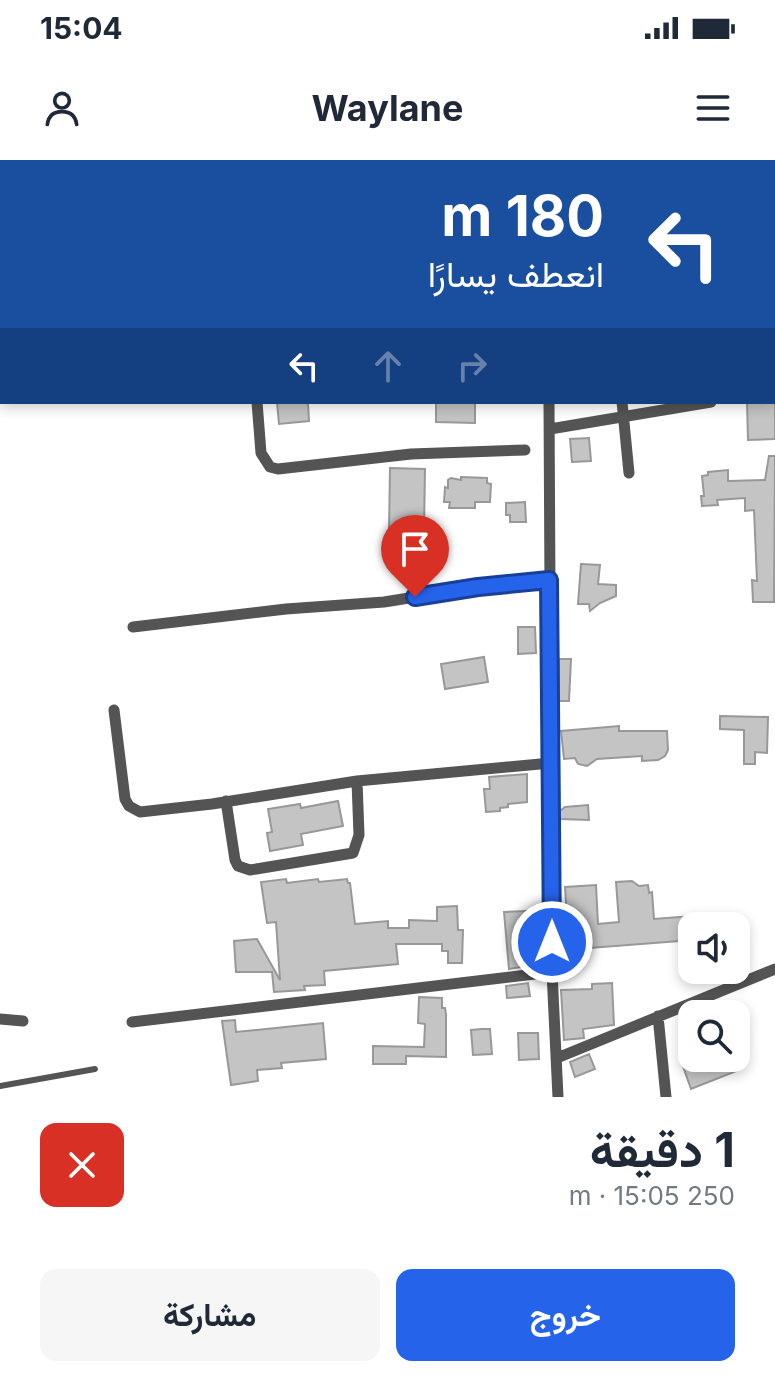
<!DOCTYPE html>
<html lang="ar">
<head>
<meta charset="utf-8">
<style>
  body { margin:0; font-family:Inter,Vazirmatn,sans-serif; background:#f6f6f7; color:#1f2937; direction:rtl; height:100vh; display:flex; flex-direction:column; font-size:30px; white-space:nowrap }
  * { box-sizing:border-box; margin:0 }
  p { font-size:26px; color:#747a83 }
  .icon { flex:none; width:44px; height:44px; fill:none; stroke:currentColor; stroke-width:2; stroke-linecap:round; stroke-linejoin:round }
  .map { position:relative; height:937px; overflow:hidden; direction:ltr }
  .side { display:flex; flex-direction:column; background:#fff; flex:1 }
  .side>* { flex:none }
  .banner { position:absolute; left:0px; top:0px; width:776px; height:244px; box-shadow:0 4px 12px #0003; direction:rtl; background:#1a4fa0; color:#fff; overflow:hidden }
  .tools { position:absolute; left:678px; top:752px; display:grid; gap:16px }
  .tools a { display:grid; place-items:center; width:72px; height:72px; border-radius:16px; background:#fff; box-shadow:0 4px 12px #0003; font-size:40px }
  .pin { position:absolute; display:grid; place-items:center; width:68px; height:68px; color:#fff; margin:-82px -34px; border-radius:50% 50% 50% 0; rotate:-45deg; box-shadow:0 0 8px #0007 }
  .pin .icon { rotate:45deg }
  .me { position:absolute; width:88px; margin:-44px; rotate:0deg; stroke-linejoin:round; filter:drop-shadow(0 0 6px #0008) }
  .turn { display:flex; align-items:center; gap:28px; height:168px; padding:0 40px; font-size:36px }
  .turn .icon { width:104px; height:104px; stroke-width:2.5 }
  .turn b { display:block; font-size:56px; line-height:68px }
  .lanes { display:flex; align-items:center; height:76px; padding:0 40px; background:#0003; justify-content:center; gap:40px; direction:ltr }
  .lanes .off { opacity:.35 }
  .round { display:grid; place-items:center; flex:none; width:84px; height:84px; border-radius:16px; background:#f6f6f7 }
  .headline { display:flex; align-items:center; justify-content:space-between; height:136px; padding:0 40px }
  h1 { font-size:48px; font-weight:700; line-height:60px }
  .cta { display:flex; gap:16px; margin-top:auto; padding:16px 40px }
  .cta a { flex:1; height:92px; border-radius:16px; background:#2563eb; color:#fff; font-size:32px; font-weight:700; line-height:92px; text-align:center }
  .cta a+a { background:#f6f6f7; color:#1f2937 }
  .status { display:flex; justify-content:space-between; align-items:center; height:56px; padding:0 40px; background:#fff; direction:ltr }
  .status svg { height:22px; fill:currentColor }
  header { display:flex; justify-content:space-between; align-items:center; height:104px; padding:0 40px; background:#fff; font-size:36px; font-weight:700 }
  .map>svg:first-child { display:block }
  .building { fill:#c4c4c4; stroke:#989898; stroke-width:2 }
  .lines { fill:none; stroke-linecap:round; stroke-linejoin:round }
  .service { stroke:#545454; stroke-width:6 }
  .minor { stroke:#545454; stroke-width:11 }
  .route-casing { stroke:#184099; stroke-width:20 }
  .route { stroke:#2563eb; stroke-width:14 }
</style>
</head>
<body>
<div class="status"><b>15:04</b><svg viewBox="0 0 49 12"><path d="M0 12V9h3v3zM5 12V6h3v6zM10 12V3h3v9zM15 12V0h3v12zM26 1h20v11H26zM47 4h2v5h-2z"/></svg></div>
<header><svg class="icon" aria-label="menu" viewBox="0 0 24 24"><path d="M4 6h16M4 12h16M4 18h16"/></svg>Waylane<svg class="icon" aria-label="person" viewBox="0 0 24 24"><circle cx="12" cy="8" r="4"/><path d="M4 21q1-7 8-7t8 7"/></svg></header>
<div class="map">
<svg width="775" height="937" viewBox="0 0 775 937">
  <rect width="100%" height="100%" fill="#fff"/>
  <path class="building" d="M 277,242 L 305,242 L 308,244 L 309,261 L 279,264 Z
    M 436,242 L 475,242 L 475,263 L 436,262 Z
    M 747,242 L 775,242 L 775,279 L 748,280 Z
    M 589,278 L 591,301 L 572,302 L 570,279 Z
    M 769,296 L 775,296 L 774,442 L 753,442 L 752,420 L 757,421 L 754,350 L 745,351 L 745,338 L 717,340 L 718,345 L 702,346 L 701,336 L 704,336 L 702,316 L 708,315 L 708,312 L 728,310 L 728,321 L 765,320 Z
    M 390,308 L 425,309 L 424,371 L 389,371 Z
    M 461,317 L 487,318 L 487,323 L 491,324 L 490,342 L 475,342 L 475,348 L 449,348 L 450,342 L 444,342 L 445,327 L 448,328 L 448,320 L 451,318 L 461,320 Z
    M 525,342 L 526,362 L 510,362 L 510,355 L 506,355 L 506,343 Z
    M 581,404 L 600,405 L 598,424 L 616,425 L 616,436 L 600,443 L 590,451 L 589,444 L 578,444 Z
    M 518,467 L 535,467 L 536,493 L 518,494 Z
    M 484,497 L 488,522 L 445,529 L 441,504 Z
    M 559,499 L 571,499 L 569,541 L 559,541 Z
    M 720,556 L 768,557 L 767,593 L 755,592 L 755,604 L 744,604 L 744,570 L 720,569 Z
    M 619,566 L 619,571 L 667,571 L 668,590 L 665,596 L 658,600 L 642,601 L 642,596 L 597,599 L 587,606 L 578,604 L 575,598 L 564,599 L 561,571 Z
    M 527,614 L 527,642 L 508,644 L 508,647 L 500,648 L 500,651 L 486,652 L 484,629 L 490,629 L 489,617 Z
    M 338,641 L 343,666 L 301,674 L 303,685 L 270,691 L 267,673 L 272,672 L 268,649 L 300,644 L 301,648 Z
    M 588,645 L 589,660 L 560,659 L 560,651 L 565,647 Z
    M 286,719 L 287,723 L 318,719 L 319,722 L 347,719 L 348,723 L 350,723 L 355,764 L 388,761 L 388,768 L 409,768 L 409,760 L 437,761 L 437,747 L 457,746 L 458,770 L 463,770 L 462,803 L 448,803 L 448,791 L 442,791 L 442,784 L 396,784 L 398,804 L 324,811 L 325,825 L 304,826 L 305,830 L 274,832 L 272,812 L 236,812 L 234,781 L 257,779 L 280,820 L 276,762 L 267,763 L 261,722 Z
    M 632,721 L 639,726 L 648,725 L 649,733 L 652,732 L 654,759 L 692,756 L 692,780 L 577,789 L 575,759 L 567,759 L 565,727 L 596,725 L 598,764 L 619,762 L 616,722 Z
    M 526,751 L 526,757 L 529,757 L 533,805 L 509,809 L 504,752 Z
    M 528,823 L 530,836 L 507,838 L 506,826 Z
    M 612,823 L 614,865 L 583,869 L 584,878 L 564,880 L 561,830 L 592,829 L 592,824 Z
    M 419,837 L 442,838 L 442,848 L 445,848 L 446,854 L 446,897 L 406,896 L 406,904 L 373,904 L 373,886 L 424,887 L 425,864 L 418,863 Z
    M 718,841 L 722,851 L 714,854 L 687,854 Z
    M 235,860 L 236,872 L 323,863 L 326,899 L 281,903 L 282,908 L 257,910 L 258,921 L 231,925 L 222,861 Z
    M 482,869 L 490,869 L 492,894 L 473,895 L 471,870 Z
    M 518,873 L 538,873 L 539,899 L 519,900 Z
    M 692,881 L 692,898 L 734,898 L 739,910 L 691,929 L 679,895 Z
    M 589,894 L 595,909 L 575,917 L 570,902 Z"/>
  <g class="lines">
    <path class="service" d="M 0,926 L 95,909"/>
    <path class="minor" d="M 437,0 L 451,2
      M 254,2 L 254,0
      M 543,2 L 543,0
      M 774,44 L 775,43
      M 774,232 L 775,232
      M 257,242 L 261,293 L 270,307 L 278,309 L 411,294 L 525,290
      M 549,242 L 552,812 L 558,937
      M 622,242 L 629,313
      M 550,269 L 711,242
      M 133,467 L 286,449 L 384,442 L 478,427 L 549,420
      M 114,550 L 125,639 L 129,646 L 140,652 L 212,644 L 357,621 L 551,603
      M 226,641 L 235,700 L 238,706 L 250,710 L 353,693 L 359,675 L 357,621
      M 658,856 L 666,937
      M 0,859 L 23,861
      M 132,862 L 552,812
      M 557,898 L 775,809"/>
  </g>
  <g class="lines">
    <g class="route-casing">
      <path id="route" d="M 415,437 L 478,427 L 549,420 L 552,782"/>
    </g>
    <use href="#route" class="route"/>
  </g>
</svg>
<div class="tools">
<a><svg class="icon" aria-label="sound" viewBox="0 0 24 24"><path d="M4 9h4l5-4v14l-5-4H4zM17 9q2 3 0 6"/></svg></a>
<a><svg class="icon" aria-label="search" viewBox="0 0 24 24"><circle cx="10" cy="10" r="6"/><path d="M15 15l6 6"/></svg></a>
</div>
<div class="pin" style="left:415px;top:437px;background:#d93025"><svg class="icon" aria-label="arrive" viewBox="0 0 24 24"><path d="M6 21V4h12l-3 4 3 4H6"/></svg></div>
<svg class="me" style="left:552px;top:782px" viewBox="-20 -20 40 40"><circle r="17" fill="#2563eb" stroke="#fff" stroke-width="3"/><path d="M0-11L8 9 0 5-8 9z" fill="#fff"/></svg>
<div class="banner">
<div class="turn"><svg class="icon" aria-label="left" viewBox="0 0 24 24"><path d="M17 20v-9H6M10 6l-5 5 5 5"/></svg><div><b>180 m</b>انعطف يسارًا</div></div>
<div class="lanes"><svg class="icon" aria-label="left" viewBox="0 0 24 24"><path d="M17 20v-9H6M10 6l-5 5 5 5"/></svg><svg class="icon off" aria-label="ahead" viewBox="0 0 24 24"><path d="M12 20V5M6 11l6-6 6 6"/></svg><svg class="icon off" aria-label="right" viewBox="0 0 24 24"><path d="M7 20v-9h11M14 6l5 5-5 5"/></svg></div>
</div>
</div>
<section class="side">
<div class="headline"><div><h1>1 دقيقة</h1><p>250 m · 15:05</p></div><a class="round" style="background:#d93025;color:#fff"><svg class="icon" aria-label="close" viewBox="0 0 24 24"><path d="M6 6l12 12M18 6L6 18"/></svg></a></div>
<div class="cta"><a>خروج</a><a>مشاركة</a></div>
</section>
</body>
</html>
